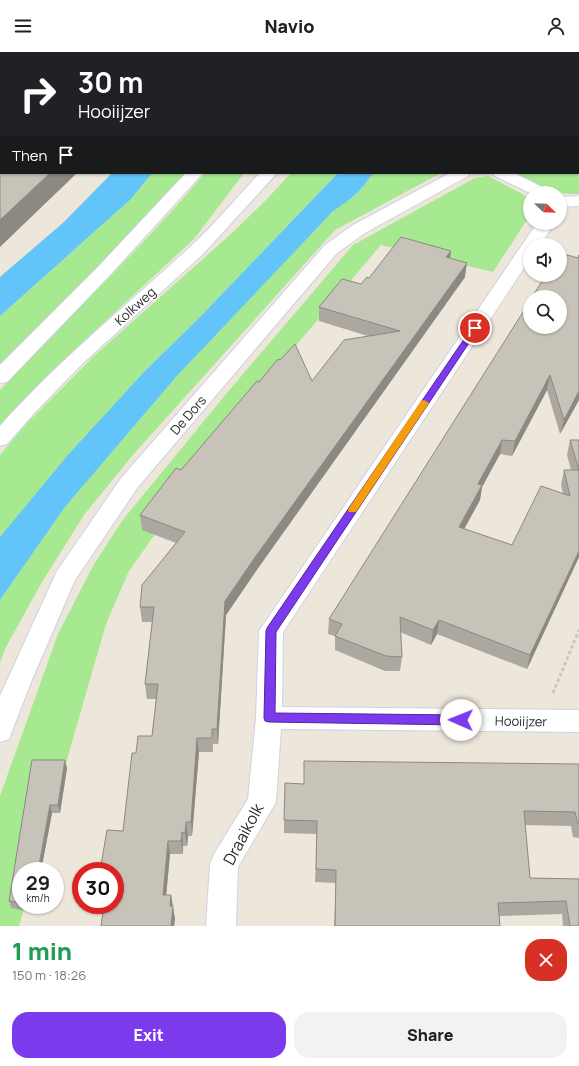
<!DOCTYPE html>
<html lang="en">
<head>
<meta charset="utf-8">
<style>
  body { margin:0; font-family:Manrope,sans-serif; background:#f2f2f2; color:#202124; height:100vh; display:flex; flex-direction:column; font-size:15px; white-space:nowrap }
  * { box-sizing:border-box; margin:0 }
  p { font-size:13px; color:#757577 }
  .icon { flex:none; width:22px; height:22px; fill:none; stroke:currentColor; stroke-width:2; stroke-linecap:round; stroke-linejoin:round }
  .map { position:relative; height:874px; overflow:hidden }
  .panel { display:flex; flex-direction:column; background:#fff; flex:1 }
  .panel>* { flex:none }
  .guide { position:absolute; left:0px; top:0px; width:579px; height:122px; box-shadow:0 1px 3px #0004; background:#202124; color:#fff; overflow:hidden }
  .needle { width:26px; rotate:113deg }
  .tools { position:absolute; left:523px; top:134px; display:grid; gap:8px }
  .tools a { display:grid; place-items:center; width:44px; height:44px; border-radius:50%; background:#fff; box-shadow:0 1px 3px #0004; font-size:20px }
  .speed { position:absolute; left:12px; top:810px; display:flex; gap:8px; font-size:20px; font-weight:700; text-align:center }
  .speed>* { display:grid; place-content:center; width:52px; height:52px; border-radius:50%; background:#fff; box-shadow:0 1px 3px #0004; line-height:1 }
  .speed small { font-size:10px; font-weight:400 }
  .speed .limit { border:6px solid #d22; background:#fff; color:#111 }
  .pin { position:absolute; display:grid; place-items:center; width:34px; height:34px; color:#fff; margin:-17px; border:2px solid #fff; border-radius:50%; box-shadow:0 1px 4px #0007 }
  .me { position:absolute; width:44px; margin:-22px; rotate:271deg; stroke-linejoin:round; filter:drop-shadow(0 0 3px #0008) }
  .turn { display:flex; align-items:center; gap:14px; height:84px; padding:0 12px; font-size:18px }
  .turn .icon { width:52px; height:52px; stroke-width:2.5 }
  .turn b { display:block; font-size:28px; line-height:34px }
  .then { display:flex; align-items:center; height:38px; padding:0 12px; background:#0003; gap:8px; font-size:15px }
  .round { display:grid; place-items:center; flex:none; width:42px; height:42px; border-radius:16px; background:#f2f2f2 }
  .head { display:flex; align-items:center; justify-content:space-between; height:68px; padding:0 12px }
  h1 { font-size:24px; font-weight:800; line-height:30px; color:#1e9e55 }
  .primary-button { display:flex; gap:8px; margin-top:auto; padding:8px 12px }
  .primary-button a { flex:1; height:46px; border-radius:16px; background:#7c3aed; color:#fff; font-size:16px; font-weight:800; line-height:46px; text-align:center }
  .primary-button a+a { background:#f2f2f2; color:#202124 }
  header { display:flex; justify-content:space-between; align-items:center; height:52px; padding:0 12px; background:#fff; font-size:18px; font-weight:800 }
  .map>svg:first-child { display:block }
  .green { fill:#a7e991 }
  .water { fill:#62c4f9 }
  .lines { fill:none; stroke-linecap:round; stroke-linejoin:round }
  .minor-casing { stroke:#cfd1e4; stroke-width:2 }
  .path-far1 { stroke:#c7c7c7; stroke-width:2; stroke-dasharray:2 1.5; stroke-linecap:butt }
  .path { stroke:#c7c7c7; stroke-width:3; stroke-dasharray:3.5 2.5; stroke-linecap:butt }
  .minor { fill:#fff; fill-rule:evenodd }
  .wall { fill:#aca89f }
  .shaded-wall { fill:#8c8882 }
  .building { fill:#c8c3b9; stroke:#8c8882 }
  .route { fill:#7c3aed; stroke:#51269a }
  .slow { fill:#f59e0b }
  .labels { text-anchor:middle; stroke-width:3; stroke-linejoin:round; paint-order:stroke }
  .street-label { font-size:13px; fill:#292929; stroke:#fff }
  .near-street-label { font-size:16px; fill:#292929; stroke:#fff }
</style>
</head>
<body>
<header><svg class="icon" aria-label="menu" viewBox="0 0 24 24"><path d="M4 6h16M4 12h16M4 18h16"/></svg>Navio<svg class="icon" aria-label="person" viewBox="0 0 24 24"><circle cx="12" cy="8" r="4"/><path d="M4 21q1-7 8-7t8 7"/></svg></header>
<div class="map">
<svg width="579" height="874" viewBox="0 0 579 874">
  <rect width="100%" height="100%" fill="#ede6da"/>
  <path class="green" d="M 367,0 L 579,0 L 579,35 L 578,1 Z
    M 578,95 L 579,142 L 552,141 L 516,121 L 578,121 Z
    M 152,121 L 185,121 L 131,183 L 0,312 L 0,264 L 131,147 Z
    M 205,121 L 244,121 L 194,187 L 58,313 L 0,373 L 0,338 C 68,265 141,197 205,121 Z
    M 291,121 L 338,121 L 202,263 L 144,320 L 0,485 L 0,403 L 27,371 L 94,304 L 232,181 L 267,147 Z
    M 373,121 L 441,121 L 335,178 L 132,404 L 84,463 L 42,530 L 6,595 L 0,611 L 0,548 L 65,455 L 176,325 L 333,158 C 353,146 360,140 373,121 Z
    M 488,124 L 530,146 L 530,163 L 493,220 L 381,193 L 249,349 L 129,519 L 106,572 L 35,819 L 21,819 L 21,853 L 25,853 L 19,874 L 0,874 L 0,744 L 58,582 L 93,514 L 122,469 L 226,342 L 353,193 L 475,126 Z"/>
  <path class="water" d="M 112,121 L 152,121 L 131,147 L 0,264 L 0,225 L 64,170 Z
    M 338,121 L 373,121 C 360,140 353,146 333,159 L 176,325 L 65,455 L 0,548 L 0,485 L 68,403 L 144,320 L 202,263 Z"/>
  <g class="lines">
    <g class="minor-casing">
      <path id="minor" d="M 271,0 L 285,0 L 285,1 L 271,1 Z
        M 578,83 L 579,83 L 579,93 L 578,93 Z
        M 186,121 L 203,121 L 110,223 L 7,330 L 0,331 L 0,313 L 98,215 Z
        M 260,121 L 277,121 L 202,203 L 83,311 L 38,357 L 7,392 L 0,394 L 0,374 C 58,309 125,255 189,196 C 214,173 236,146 260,121 Z
        M 450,121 L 470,121 L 468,124 L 365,181 L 337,201 L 138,435 L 75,528 L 31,630 L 9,687 L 0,690 L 0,644 L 57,519 L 122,425 L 325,193 L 353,173 Z
        M 493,121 L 514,121 L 548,138 L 550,141 L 530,141 L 495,124 Z
        M 579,144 L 579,154 L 560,155 L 560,145 Z
        M 537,171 L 555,171 L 540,193 L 530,193 L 530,207 L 283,580 L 282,655 L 579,658 L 579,680 L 281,677 L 276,750 L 238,815 L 236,874 L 206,874 L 210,812 L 214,802 L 248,747 L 256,666 L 259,579 Z"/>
    </g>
    <path class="path-far1" d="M 149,1 L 151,0"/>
    <path class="path" d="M 553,641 L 579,578"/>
    <use href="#minor" class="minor"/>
  </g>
  <path class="wall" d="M 451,199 L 450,206 L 465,225 L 256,519 L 226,563 L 218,692 L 213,692 L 213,700 L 199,700 L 192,784 L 188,784 L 187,794 L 183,794 L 183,802 L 170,802 L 166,843 L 171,843 L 175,867 L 174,874 L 101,874 L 103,857 L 100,857 L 99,853 L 115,853 L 123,779 L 136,701 L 152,684 L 156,647 L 147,647 L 145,632 L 152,570 L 142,570 L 140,555 L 176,491 L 142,478 L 140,463 L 181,418 L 259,330 L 312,329 L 368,284 L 319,269 L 319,255 L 361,232 L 369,226 Z
    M 579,203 L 579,348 L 560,382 L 547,338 L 512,404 L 500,402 L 482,435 L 480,448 L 464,477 L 512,493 L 563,442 L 561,433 L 564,418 L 571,418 L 567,403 L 570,388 L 579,388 L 579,505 L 527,617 L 437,582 L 431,593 L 400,580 L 402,605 L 400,619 L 385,619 L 335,598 L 335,584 L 328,582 L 329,567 Z
    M 32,708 L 67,716 L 60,761 L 52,761 L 41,819 L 21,819 L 21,853 L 35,853 L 34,860 L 11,856 L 9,849 Z
    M 579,712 L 579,786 L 573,785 L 571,774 L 525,773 L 530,826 L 579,827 L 579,874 L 563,874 L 562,862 L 499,864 L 500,874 L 334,874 L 336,831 L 315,830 L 317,782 L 284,781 L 284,768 L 303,732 Z"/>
  <path class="shaded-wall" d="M 50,121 L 77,121 L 0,195 L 0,168 Z
    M 451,199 L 449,213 L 446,205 Z
    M 467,211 L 465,225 L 256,519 L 226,563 L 218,692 L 217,677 L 225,549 L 256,504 Z
    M 550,323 L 547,338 L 512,404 L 515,389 Z
    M 579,339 L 579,348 L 560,382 L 564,368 Z
    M 502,388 L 500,402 L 482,435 L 480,448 L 457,490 L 459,475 L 478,432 Z
    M 579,499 L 579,505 L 527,617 L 530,603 Z
    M 439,568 L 437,582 L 431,593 L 433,578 Z
    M 197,686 L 199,700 L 192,784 L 191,770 Z
    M 65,708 L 67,716 L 60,761 L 58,753 Z
    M 50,753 L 52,761 L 41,819 L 38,819 Z
    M 186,770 L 188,784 L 187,794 L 185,781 Z
    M 182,780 L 183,794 L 183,802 L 181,789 Z
    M 168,789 L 170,802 L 165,856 L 163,843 Z
    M 171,843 L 175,867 L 174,874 L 171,874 L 170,854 Z
    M 31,853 L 35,853 L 34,860 Z"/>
  <path class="building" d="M 0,24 L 1,24 L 1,121 L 50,121 L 0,168 Z
    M 401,185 L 451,199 L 446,205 L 467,211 L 256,504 L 225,549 L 217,677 L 212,677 L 212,686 L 197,686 L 191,770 L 186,770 L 185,781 L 182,780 L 181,789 L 168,789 L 163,843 L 171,843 L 170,854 L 173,854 L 171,874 L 101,874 L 104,853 L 115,853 L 115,819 L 100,819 L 107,778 L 123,779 L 132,701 L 136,701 L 138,684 L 152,684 L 158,632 L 145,632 L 154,555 L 140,555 L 142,533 L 185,480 L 140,463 L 176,416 L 181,418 L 257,329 L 259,330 L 278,307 L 280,308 L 295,292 L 312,329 L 344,288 L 400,279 L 319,255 L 342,227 L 361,232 L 367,225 L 369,226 Z
    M 560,201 L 578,206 L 579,203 L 579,339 L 564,368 L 550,323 L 515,389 L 502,388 L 478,432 L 482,433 L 459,475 L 512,493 L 541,434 L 570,444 L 564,418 L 579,418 L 570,388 L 579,388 L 579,499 L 530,603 L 439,568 L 433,578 L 400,565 L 402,605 L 386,604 L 335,584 L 342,572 L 329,567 L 530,249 L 530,275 L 560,275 L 560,245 L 532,245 L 546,223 L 560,223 Z
    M 32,708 L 65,708 L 58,753 L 50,753 L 38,819 L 21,819 L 21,851 L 9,849 Z
    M 304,709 L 579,712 L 579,772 L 578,772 L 575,760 L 524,759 L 530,826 L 579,827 L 579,874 L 570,874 L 566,849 L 498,851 L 500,874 L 335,874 L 336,818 L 316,817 L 317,769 L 284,768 L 285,731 L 304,732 Z"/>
  <path class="route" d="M 475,273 L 479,276 L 276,580 L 275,661 L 461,663 L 465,665 L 466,668 L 465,671 L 461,673 L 269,670 L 265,669 L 264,666 L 266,579 L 267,576 L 473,274 Z"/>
  <path class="slow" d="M 424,348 L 429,351 L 356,460 L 349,460 L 348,458 L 349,456 L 421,349 Z"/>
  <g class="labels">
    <g class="street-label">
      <text transform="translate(135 254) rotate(-42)" y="5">Kolkweg</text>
      <text transform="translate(188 363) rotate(-49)" y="5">De Dors</text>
      <text transform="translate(521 669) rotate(1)" y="5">Hooiijzer</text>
    </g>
    <g class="near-street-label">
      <text transform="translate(243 782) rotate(-62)" y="6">Draaikolk</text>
    </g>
  </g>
</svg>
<div class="tools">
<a><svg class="needle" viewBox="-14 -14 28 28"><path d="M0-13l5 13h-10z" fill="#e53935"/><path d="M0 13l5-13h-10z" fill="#757577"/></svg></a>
<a><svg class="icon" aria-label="sound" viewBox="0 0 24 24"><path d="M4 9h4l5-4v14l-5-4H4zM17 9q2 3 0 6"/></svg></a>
<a><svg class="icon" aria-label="search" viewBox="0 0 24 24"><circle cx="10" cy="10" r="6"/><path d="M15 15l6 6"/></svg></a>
</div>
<div class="speed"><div>29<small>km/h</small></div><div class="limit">30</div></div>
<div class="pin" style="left:475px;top:276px;background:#d93025"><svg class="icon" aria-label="arrive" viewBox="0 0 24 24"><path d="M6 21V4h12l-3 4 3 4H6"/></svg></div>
<svg class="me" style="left:461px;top:668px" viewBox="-20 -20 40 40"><circle r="19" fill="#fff"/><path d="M0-13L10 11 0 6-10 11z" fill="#7c3aed"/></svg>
<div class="guide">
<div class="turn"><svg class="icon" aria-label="right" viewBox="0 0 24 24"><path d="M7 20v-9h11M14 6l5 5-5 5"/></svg><div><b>30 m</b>Hooiijzer</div></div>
<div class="then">Then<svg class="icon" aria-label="arrive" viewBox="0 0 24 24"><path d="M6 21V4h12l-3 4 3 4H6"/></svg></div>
</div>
</div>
<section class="panel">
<div class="head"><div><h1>1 min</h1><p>150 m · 18:26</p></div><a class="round" style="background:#d93025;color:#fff"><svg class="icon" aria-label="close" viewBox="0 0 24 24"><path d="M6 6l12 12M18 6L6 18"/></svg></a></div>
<div class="primary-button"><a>Exit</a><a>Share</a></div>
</section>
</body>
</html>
